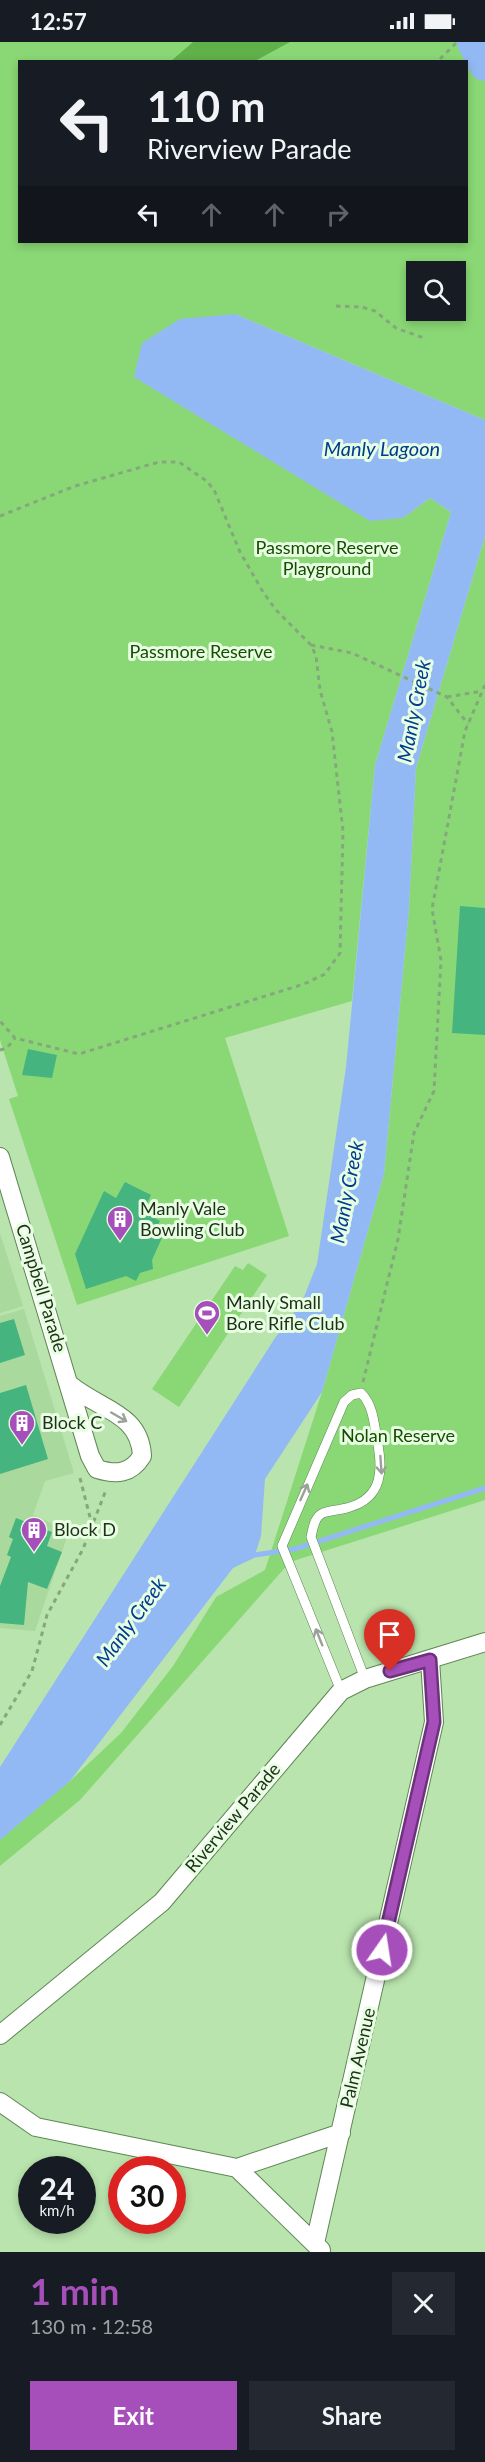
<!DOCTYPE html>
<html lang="en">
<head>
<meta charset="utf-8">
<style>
  body { margin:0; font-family:Lato,sans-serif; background:#242831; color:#f1f3f6; height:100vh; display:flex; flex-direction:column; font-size:22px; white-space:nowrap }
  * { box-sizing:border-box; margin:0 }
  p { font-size:20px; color:#9ea1a6 }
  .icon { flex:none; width:33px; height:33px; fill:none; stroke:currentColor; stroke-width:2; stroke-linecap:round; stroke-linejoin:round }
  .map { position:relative; height:2210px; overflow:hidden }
  .drawer { display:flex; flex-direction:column; background:#171b24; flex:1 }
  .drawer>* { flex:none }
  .guide { position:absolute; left:18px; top:18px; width:450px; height:183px; border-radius:0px; box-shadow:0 3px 9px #0003; background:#171b24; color:#f1f3f6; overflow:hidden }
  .controls { position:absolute; left:406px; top:219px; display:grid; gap:12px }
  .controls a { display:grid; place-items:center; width:60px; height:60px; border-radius:0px; background:#171b24; box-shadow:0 3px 9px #0003; font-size:30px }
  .speed { position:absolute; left:18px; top:2114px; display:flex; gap:12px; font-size:30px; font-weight:700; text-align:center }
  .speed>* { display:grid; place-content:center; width:78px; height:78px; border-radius:50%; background:#171b24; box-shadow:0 3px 9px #0003; line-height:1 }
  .speed small { font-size:15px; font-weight:400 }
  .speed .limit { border:9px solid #d22; background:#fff; color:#111 }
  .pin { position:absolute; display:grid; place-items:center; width:51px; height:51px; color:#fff; margin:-62px -26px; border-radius:50% 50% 50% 0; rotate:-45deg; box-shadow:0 0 6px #0007 }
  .pin .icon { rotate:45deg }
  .me { position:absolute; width:66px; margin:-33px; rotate:13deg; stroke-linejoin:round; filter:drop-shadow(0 0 4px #0008) }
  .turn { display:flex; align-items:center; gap:21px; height:126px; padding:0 30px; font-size:27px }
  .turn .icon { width:78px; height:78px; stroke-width:2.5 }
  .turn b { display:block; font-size:42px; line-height:51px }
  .lanes { display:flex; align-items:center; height:57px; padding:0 30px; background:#0003; justify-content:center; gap:30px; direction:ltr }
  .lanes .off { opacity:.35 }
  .round { display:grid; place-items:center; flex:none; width:63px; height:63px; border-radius:0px; background:#242831 }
  .summary { display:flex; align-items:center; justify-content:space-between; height:102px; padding:0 30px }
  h1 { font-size:36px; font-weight:700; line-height:45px; color:#a64fbb }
  .action { display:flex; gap:12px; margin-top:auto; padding:12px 30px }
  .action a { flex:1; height:69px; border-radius:0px; background:#a64fbb; color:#fff; font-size:24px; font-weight:700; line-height:69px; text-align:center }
  .action a+a { background:#242831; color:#f1f3f6 }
  .status { display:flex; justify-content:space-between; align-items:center; height:42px; padding:0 30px; background:#171b24; direction:ltr }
  .status svg { height:16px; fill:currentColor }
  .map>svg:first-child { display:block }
  .built { fill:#a9d99d }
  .green { fill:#8ad875; fill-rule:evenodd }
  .forest { fill:#61b14b }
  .water { fill:#93b9f4 }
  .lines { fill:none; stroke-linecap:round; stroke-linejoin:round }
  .stream { stroke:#93b9f4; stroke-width:5 }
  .river { stroke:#93b9f4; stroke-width:32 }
  .building { fill:#46b47f }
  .lane-casing { stroke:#5f8755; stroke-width:10 }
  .street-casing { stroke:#5f8755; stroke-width:20 }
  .path { stroke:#85a77c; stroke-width:3; stroke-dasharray:4.5 4.5; stroke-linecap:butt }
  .lane { stroke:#fff; stroke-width:9 }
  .street { stroke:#fff; stroke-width:18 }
  .oneway { stroke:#9aa198 }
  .route-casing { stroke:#6c337a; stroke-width:15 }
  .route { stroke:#a64fbb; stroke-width:10 }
  .labels { text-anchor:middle; stroke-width:6; stroke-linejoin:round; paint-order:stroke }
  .park-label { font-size:18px; fill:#164b02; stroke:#e8fee2 }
  .poi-label { font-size:18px; fill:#1f2f1a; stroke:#e8fee2; text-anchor:start }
  .street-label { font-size:18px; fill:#1f2f1a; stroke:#e8fee2 }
  .water-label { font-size:20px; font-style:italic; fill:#003c91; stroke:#e8fee2 }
</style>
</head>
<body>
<div class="status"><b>12:57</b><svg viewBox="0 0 49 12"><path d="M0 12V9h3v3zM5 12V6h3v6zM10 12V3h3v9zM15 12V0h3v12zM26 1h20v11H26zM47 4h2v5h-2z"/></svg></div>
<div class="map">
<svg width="485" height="2210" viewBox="0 0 485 2210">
  <rect width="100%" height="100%" fill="#b9e4ad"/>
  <path class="built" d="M 0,1191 L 23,1264 L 0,1271 Z
    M 24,1267 L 74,1431 L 45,1439 L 33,1473 L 69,1489 L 35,1589 L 0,1586 L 0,1274 Z"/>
  <path class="green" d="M 0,0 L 485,0 L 485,378 L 235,272 L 403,476 L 430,456 L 451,470 L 375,723 L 352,959 L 225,996 L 289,1194 L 77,1263 L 9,1057 L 18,1054 L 0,998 ZM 20,20 L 466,20 L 466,200 L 20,200 ZM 417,230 L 456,230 L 456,268 L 417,268 Z
    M 485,494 L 485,1458 L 290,1520 L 80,1758 L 0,1824 L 0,1793 L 70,1739 L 121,1691 L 173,1624 L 216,1555 L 265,1528 L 322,1350 L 384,1132 L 409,866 L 416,726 Z
    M 248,1221 L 267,1233 L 179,1365 L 152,1347 L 235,1224 L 243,1228 Z"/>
  <path class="forest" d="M 193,0 L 290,0 L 255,19 L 171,19 Z"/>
  <path class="water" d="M 235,272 L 485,378 L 485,494 L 416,726 L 409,866 L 384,1132 L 322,1350 L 265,1437 L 261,1494 L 254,1516 L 233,1526 L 70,1739 L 0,1798 L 0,1725 L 275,1296 L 302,1260 L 317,1222 L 346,1025 L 375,723 L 451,470 L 430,456 L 403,476 L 370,479 L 134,335 L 142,301 L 180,277 Z"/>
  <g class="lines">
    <path class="stream" d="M 248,1514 L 295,1507 L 485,1446"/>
    <path class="river" d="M 473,0 L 485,23"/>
  </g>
  <path class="building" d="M 460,864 L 485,866 L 485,993 L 452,991 Z
    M 28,1007 L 57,1013 L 52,1036 L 22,1033 Z
    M 125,1140 L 151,1153 L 143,1170 L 160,1179 L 157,1184 L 165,1189 L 152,1218 L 153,1227 L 140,1231 L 136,1239 L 126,1234 L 86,1247 L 75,1212 L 104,1149 L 116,1156 Z
    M 14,1277 L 25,1313 L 0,1321 L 0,1281 Z
    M 26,1343 L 48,1417 L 0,1432 L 0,1351 Z
    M 16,1476 L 52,1490 L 47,1504 L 62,1510 L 47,1547 L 28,1540 L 24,1583 L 0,1581 L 0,1544 L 11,1515 L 7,1513 L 13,1497 L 9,1495 Z"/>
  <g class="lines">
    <g class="lane-casing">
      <path id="lane" d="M 341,1649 L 282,1504 L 344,1360 L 352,1353 L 361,1351 C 373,1363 374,1380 377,1398 C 383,1427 383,1455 350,1465 C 342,1468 331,1468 323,1471 C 314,1475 313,1487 311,1495 L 365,1637"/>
    </g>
    <g class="street-casing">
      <path id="street" d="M 0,1115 L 90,1414 L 97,1427 C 116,1433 131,1432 142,1414 C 140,1371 100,1368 70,1343
        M 0,1993 L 162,1860 L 341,1649 L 365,1637 L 485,1600
        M 0,2060 L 36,2085 L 237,2126 L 321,2208
        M 237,2126 L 341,2091
        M 315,2201 L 434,1680 L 430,1618"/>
    </g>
    <path class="path" d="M 440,17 L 457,0
      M 336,264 L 362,265 L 375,269 L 396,286 L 424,296
      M 0,474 L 75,444 L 159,420 L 179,420 L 208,440 L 215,450 L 240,510 L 263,550 L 276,568 L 311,603 L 316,614 L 320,648 L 332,690 L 343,789 L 340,911 L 325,932 L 304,942 L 79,1012 L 15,996 L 0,979
      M 311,603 L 352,611 L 447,655 L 468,682
      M 447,655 L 482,649
      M 0,1008 L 7,1006 L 15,996
      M 363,1340 L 398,1197 L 414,1091 L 434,1049 L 441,918 L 432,867 L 465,689 L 485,643
      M 80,1436 L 92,1483
      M 0,1683 L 32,1629 L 47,1573 L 83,1507 L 106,1448"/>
    <use href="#lane" class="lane"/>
    <use href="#street" class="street"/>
  </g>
  <defs><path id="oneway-shaft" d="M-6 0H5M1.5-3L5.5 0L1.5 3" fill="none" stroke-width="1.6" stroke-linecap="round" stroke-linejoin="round" transform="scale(1.5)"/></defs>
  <g class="oneway">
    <use href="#oneway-shaft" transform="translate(119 1375) rotate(30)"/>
    <use href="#oneway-shaft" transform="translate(381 1423) rotate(86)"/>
    <use href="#oneway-shaft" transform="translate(304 1450) rotate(-66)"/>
    <use href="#oneway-shaft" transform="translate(319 1595) rotate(-112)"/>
  </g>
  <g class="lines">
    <g class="route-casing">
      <path id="route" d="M 382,1908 L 434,1680 L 430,1618 L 390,1629"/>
    </g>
    <use href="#route" class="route"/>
  </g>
  <defs>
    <g id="building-pin" transform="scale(1.35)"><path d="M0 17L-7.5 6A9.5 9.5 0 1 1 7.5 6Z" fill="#a64fbb" stroke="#e8fee2"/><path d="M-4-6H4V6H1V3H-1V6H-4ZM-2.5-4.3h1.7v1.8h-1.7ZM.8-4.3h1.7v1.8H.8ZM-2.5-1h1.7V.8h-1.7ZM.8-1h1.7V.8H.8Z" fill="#fff"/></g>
    <g id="stadium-pin" transform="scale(1.35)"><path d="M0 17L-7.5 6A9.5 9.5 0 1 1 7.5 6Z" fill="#a64fbb" stroke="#e8fee2"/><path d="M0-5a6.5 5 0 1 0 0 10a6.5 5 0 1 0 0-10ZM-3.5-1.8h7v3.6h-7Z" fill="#fff"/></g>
  </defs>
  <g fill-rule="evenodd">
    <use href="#building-pin" x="120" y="1177"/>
    <use href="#stadium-pin" x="207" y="1271"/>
    <use href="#building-pin" x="22" y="1381"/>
    <use href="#building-pin" x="34" y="1488"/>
  </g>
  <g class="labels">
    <g class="park-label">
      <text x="327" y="512">Passmore Reserve<tspan x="327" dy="21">Playground</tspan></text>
      <text x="201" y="616">Passmore Reserve</text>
      <text x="398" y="1400">Nolan Reserve</text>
    </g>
    <g class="poi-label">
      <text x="140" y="1173">Manly Vale<tspan x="140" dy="21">Bowling Club</tspan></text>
      <text x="226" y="1267">Manly Small<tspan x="226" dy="21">Bore Rifle Club</tspan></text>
      <text x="42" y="1387">Block C</text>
      <text x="54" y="1494">Block D</text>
    </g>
    <g class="street-label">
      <text transform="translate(41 1246) rotate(73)" y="6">Campbell Parade</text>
      <text transform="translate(233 1776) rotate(-50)" y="6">Riverview Parade</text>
      <text transform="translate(358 2016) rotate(-77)" y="6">Palm Avenue</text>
    </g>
    <g class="water-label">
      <text x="382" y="414">Manly Lagoon</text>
      <text transform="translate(414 669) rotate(-79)" y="7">Manly Creek</text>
      <text transform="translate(347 1150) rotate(-79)" y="7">Manly Creek</text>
      <text transform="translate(131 1580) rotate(-54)" y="7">Manly Creek</text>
    </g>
  </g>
</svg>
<div class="controls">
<a><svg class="icon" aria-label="search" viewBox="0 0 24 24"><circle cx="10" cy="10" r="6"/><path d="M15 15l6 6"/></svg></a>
</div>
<div class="speed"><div>24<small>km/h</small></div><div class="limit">30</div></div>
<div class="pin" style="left:390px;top:1629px;background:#d93025"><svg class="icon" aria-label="arrive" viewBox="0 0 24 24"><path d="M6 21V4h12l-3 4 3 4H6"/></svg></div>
<svg class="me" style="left:382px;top:1908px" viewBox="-20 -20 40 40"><circle r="17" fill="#a64fbb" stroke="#fff" stroke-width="3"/><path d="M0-11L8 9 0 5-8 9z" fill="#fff"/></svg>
<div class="guide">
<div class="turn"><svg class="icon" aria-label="left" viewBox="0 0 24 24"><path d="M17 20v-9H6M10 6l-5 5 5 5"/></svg><div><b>110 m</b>Riverview Parade</div></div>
<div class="lanes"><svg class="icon" aria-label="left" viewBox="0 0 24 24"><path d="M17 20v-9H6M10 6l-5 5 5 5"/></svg><svg class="icon off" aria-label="ahead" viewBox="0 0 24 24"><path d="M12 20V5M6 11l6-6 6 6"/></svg><svg class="icon off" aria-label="ahead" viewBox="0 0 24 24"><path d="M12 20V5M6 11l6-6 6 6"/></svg><svg class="icon off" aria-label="right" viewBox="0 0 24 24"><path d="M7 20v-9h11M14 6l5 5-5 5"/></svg></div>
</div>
</div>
<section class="drawer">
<div class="summary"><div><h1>1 min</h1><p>130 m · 12:58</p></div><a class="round"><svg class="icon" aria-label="close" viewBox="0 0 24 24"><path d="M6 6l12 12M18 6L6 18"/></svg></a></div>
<div class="action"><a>Exit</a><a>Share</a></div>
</section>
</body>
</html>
